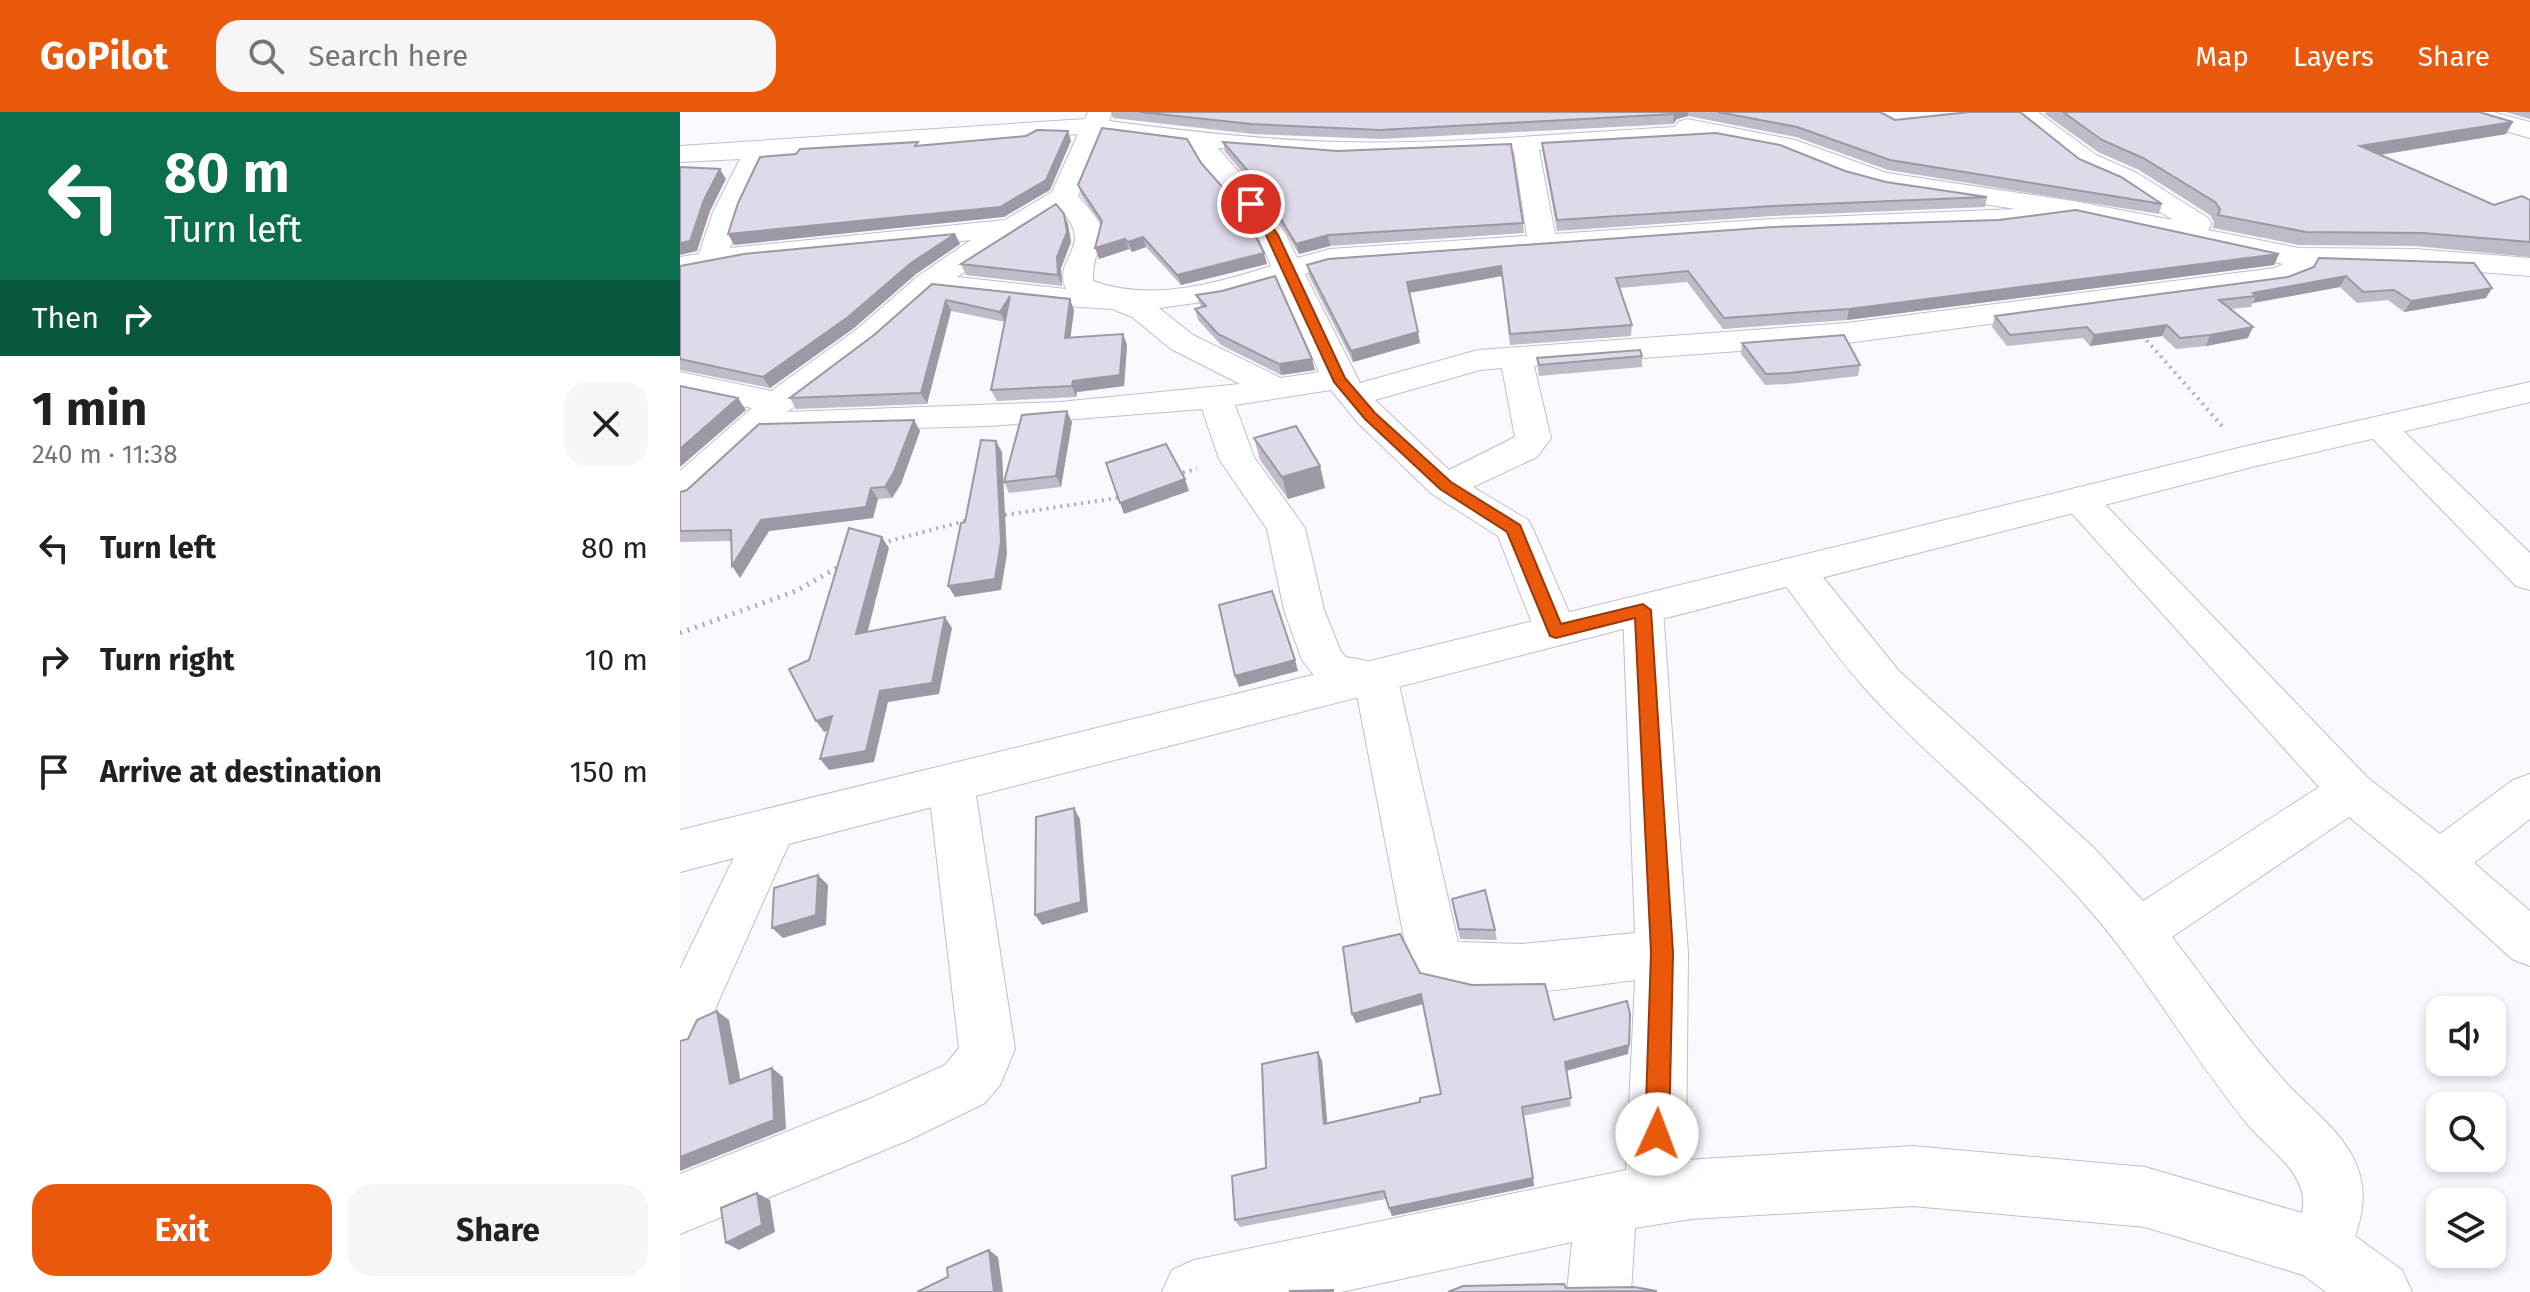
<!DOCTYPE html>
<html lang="en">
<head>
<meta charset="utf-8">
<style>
  body { margin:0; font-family:"Fira Sans",sans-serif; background:#f6f6f6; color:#202124; height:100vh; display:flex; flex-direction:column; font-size:30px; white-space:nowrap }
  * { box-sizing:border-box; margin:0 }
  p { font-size:26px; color:#757577 }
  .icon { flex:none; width:44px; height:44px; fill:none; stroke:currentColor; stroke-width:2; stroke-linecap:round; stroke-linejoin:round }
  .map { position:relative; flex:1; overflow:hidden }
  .details { display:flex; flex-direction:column; background:#fff; width:680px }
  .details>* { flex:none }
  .hud { background:#0b6e4f; color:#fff; overflow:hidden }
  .tools { position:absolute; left:1746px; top:884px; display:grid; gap:16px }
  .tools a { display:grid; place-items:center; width:80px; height:80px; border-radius:16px; background:#fff; box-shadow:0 4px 12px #0003; font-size:40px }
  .pin { position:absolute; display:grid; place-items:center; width:68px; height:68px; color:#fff; margin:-34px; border:4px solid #fff; border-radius:50%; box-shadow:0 2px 8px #0007 }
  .me { position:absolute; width:88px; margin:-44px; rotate:2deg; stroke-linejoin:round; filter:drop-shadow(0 0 6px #0008) }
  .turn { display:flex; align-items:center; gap:28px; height:168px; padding:0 32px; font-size:36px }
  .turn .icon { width:104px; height:104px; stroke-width:2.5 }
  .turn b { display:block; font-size:56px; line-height:68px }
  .then { display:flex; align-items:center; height:76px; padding:0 32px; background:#0003; gap:16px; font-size:30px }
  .round { display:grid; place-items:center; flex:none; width:84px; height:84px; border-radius:24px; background:#f6f6f6 }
  .summary { display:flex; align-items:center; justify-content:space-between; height:136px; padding:0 32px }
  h1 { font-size:48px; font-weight:700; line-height:60px }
  .action { display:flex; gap:16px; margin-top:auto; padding:16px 32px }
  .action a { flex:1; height:92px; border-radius:24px; background:#ea580c; color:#fff; font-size:32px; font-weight:700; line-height:92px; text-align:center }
  .action a+a { background:#f6f6f6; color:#202124 }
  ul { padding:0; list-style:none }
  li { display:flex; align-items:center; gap:24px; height:112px; padding:0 32px }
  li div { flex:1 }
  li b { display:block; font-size:30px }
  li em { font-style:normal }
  header { display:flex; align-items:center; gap:48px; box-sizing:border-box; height:112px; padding:0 40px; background:#ea580c; color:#fff }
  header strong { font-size:38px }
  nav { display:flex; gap:44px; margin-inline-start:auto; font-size:28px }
  .search { width:560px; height:72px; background:#f6f6f6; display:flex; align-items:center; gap:20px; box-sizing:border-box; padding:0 28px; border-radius:24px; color:#757577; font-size:30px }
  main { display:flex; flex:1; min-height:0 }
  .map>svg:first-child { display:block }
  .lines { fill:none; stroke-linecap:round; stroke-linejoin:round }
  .minor-casing { stroke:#c4bdcd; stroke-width:2 }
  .tertiary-casing { stroke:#c4bdcd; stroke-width:2 }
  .path-far1 { stroke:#aeabb2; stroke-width:4; stroke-dasharray:2 5; stroke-linecap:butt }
  .path { stroke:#aeabb2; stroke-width:5; stroke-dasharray:2 6; stroke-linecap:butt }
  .minor { fill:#fff; fill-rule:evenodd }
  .tertiary { fill:#fff; fill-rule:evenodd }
  .wall { fill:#c1bbc8 }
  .shaded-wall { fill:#9d98a3 }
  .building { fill:#e0d9e9; stroke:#9d98a3; stroke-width:2 }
  .route { fill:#ea580c; stroke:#983908; stroke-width:2 }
</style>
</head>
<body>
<header>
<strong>GoPilot</strong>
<div class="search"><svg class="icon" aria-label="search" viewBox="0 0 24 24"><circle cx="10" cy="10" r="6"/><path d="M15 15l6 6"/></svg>Search here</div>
<nav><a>Map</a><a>Layers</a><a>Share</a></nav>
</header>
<main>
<section class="details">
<div class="hud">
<div class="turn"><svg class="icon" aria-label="left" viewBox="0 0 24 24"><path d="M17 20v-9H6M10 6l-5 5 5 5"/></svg><div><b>80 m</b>Turn left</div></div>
<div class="then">Then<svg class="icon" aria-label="right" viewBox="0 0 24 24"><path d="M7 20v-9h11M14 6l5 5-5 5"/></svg></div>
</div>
<div class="summary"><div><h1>1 min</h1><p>240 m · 11:38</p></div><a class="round"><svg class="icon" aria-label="close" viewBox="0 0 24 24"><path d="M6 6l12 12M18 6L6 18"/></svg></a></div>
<ul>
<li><svg class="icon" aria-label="left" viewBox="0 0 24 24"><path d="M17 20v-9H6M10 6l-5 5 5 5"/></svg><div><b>Turn left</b></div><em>80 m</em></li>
<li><svg class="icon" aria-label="right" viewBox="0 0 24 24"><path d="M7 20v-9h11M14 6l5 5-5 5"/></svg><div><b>Turn right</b></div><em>10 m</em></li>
<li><svg class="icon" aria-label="arrive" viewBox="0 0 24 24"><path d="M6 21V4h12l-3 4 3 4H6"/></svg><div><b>Arrive at destination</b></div><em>150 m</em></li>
</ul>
<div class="action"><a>Exit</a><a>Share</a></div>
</section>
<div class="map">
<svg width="1850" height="1180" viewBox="0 0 1850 1180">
  <rect width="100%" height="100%" fill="#fbf8ff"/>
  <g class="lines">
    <g class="minor-casing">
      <path id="minor" d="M 408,0 L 432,0 L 429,9 C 505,19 583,28 659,30 C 771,33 883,21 995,15 L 998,10 L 1007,7 L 1115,28 L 1207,61 L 1393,89 L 1493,108 L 1439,73 L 1398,55 L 1330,0 L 1358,0 L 1416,43 L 1457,61 L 1528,106 L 1532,112 L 1528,118 L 1619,136 L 1735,137 L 1850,146 L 1850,164 L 1735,155 L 1632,154 L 1628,163 L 1602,173 L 1167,231 L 854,254 L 871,326 L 857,345 L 793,375 L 848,408 L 853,417 L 897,519 L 891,530 L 876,534 L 861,530 L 855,519 L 818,424 L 752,382 L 678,311 L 651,278 L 555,293 L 574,345 L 625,416 L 644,498 L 661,540 L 666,545 L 710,553 L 717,564 L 778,830 L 842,832 L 955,821 L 943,498 L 949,488 L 963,484 L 977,488 L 983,498 L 1008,841 L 1006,1048 L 1233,1034 L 1465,1055 L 1622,1101 C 1631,1063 1589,1038 1568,1013 C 1513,946 1470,869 1414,803 C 1346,723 1261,659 1190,582 C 1157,547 1130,505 1101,468 L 1095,458 L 1101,448 L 1115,445 L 1129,448 L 1219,559 L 1413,735 L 1463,789 L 1639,675 L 1386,395 L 1380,387 L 1386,379 L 1399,375 L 1412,379 L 1688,666 L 1760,722 L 1833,668 L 1850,662 L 1850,707 L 1794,751 L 1850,799 L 1850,854 L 1832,847 L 1742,765 L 1669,705 L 1492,825 C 1531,875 1567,929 1610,975 C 1631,997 1656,1015 1671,1042 C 1687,1070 1685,1096 1675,1124 L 1722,1158 L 1732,1180 L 1646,1180 L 1623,1163 L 1465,1115 L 1233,1094 L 1011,1107 L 955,1116 L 951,1180 L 887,1180 L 892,1130 L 661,1180 L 482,1180 L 492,1158 L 514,1148 L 946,1058 L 955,868 C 887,876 809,892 743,868 L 725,831 L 676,578 L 639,570 L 622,548 L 604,498 L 587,417 L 539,347 L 522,297 L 309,314 L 85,320 L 13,387 L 0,391 L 0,359 L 72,296 L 0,280 L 0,260 L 91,279 L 176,218 L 238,164 L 291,128 L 70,150 L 0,163 L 0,145 L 19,142 L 33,100 L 60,47 L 0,50 L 0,34 L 405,7 ZM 398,22 L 372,80 L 325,108 L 50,136 L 61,100 L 87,46 ZM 423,23 L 512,34 C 517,58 547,78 561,98 C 574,115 583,134 591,154 C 535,172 470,190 413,169 C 412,121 444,134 398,84 ZM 1035,28 L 1100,40 L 1164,66 L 1205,77 L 1336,97 L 1092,107 L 875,122 L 859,38 ZM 538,36 L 659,46 L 834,39 L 847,124 L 650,137 L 617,146 L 606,123 L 581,86 ZM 381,98 C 416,136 372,144 386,177 L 277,165 ZM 1393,105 L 1478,122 L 1603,152 L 1595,156 L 1167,211 L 798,238 L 680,271 L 625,162 L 650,155 L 1092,123 L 1316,116 ZM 599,171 L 639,260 L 601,266 L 513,223 L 479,196 L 544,187 ZM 256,180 L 353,192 L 432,197 L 452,205 L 491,237 L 560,272 L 380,290 L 107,300 L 198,232 ZM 822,256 L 835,325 L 769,358 L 695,288 L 800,258 Z
        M 1774,0 L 1813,0 L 1850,10 L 1850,26 L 1777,5 Z
        M 1700,305 L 1712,308 L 1850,441 L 1850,478 L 1836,474 L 1688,322 L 1683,315 L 1688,308 Z
        M 271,652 L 288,658 L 294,671 L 335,937 L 320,973 L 305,991 L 229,1028 L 0,1122 L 0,1062 L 194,985 L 265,953 L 279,936 L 248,671 L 254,658 Z
        M 92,696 L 109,702 L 116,716 L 19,933 L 0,941 L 0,857 L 75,702 Z"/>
    </g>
    <g class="tertiary-casing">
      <path id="tertiary" d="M 1850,270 L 1850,290 L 1572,355 L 0,760 L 0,718 L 1571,333 Z"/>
    </g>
    <path class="path-far1" d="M 1462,223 L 1543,315
      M 496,362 L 517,357
      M 318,404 L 443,385
      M 202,431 L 289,408"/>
    <path class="path" d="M 0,521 L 116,479 L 162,453"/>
    <use href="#minor" class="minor"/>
    <use href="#tertiary" class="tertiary"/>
  </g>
  <path class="wall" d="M 431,0 L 1200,0 L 1215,8 L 1399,47 L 1482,92 L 1479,102 L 1208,58 L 1116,25 L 1008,4 L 997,7 L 993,12 L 701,27 L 573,22 L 433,6 Z
    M 1366,0 L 1799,0 L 1826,22 L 1700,43 L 1814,93 L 1850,88 L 1850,145 L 1735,134 L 1619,133 L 1533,116 L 1534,110 L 1530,103 L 1459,58 L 1418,40 L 1365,2 Z
    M 1825,0 L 1850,0 L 1850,7 Z
    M 543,30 L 843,111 L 844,121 L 650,134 L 619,142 L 583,84 L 545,40 Z
    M 862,31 L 1165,59 L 1206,70 L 1307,85 L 1305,95 L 1092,104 L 877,119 L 863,41 Z
    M 521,51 L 587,152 L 501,173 L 466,135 L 452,140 L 449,137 L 419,147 L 421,112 L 401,83 L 398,73 Z
    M 388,112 L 391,130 L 381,156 L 382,174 L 286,163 L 281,152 Z
    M 275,122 L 280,132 L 236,162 L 174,216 L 90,276 L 0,258 L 0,154 Z
    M 1599,142 L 1594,153 L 1167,208 L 1043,217 L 1007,170 L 940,176 L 952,213 L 951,224 L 830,233 L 822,164 L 729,181 L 740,231 L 673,250 L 629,164 L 627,153 Z
    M 1634,155 L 1806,186 L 1724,200 L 1708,188 L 1677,191 L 1660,175 L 1573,191 L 1571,195 L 1551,197 L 1568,226 L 1526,234 L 1496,237 L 1482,224 L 1410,234 L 1403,226 L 1327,234 L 1312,215 L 1315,204 L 1608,165 Z
    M 252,172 L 394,198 L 390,226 L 443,222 L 447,233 L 444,274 L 397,280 L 396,285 L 317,289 L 311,278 L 325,210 L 271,199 L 247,292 L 116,297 L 110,286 L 194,223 Z
    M 516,183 L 635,258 L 601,263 L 541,233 L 518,208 L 515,197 L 521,195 Z
    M 1062,231 L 1180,253 L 1178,264 L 1108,272 L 1085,273 L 1061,242 Z
    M 962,244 L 962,255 L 859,264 L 858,257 L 857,246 Z
    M 234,308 L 240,319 L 221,372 L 212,386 L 198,387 L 193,406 L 89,419 L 60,466 L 51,429 L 0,430 L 0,380 Z
    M 392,310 L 381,375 L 329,381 L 324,370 Z
    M 574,326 L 640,354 L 645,376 L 608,387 L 580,348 Z
    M 772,787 L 815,818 L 817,828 L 780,827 Z
    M 740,861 L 874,908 L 950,902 L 948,942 L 886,959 L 891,994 L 843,1004 L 854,1074 L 712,1104 L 706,1087 L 560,1115 L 555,1108 L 586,1056 L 642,949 L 647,1011 L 740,990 L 761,982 L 743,892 L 676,911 L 672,902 Z"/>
  <path class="shaded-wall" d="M 995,0 L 1008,0 L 1008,4 L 997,7 L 993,12 L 994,2 Z
    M 1833,10 L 1826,22 L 1674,47 L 1680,34 Z
    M 388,19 L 391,29 L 370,78 L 324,105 L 54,133 L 48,122 Z
    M 40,57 L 46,67 L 30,99 L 17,139 L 0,143 L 0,131 Z
    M 384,102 L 388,112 L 391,130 L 381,156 L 382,174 L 378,163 L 377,145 Z
    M 275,122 L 280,132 L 236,162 L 174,216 L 90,276 L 83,265 L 231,151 Z
    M 648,123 L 650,134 L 619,142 L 616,132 Z
    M 463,125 L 466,135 L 452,140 L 448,130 Z
    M 445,127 L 449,137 L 419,147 L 415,136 Z
    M 584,141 L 587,152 L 501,173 L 497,163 Z
    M 1599,142 L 1594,153 L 1167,208 L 1169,197 Z
    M 821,154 L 822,164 L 728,181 L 727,170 Z
    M 1666,164 L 1660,175 L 1573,191 L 1576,184 L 1573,181 Z
    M 1812,176 L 1806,186 L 1724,200 L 1731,189 Z
    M 330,184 L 325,211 L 320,200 Z
    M 390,187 L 394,198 L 389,237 L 385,226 Z
    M 266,188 L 271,199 L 247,292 L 241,281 Z
    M 1487,213 L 1482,224 L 1410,234 L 1414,223 Z
    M 1573,215 L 1568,226 L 1526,234 L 1530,223 Z
    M 738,220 L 740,231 L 673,250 L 671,239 Z
    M 443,222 L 447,233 L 444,274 L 397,280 L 396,285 L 392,274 L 393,269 Z
    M 632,247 L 635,258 L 601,263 L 599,252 Z
    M 58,286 L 66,298 L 0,355 L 0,337 Z
    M 387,299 L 392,310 L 381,375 L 376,364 Z
    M 234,308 L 240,319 L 221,372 L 212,386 L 205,375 Z
    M 316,329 L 322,340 L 327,442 L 321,478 L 275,485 L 268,474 Z
    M 640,354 L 645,376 L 608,387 L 602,365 Z
    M 505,367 L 509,379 L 444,402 L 440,391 Z
    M 191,376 L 198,387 L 193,406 L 89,419 L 60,466 L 52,454 L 81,408 Z
    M 202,425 L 209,436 L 184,534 L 176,522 Z
    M 265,505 L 272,516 L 259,582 L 208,590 L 194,650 L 149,658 L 140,647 Z
    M 615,548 L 618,559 L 559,575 L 555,564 Z
    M 152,604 L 160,615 L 144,620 L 136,609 Z
    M 394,696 L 400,707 L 408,800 L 362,813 L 355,803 Z
    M 138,763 L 148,773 L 146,813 L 103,826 L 92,816 Z
    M 741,882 L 743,892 L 676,911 L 672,902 Z
    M 37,899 L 49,908 L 63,981 L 50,972 Z
    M 949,933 L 948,942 L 885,959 L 885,950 Z
    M 638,940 L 642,949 L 648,1020 L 644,1012 Z
    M 92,956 L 103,965 L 106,1017 L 0,1059 L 0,1045 Z
    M 853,1066 L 854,1074 L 712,1104 L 709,1096 Z
    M 77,1081 L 90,1088 L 95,1120 L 59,1138 L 46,1131 Z
    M 309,1138 L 318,1145 L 323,1180 L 314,1180 Z"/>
  <path class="building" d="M 460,0 L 995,0 L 994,2 L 700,18 L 571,12 Z
    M 1038,0 L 1200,0 L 1215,8 L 1290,0 L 1340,0 L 1399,47 L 1441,65 L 1482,92 L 1210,48 L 1117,15 Z
    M 1383,0 L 1799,0 L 1833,10 L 1680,34 L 1814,93 L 1842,84 L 1850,88 L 1850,130 L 1743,121 L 1626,120 L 1538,103 L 1540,97 L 1535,90 L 1463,46 L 1422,28 Z
    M 422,16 L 507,27 L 521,51 L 561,96 L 584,141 L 497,163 L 463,125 L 448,130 L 445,127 L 415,136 L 422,109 L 398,73 Z
    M 357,18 L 388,19 L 366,68 L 320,95 L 48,122 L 58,91 L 80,45 L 116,42 L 120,37 L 238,30 L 235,34 L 346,24 Z
    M 1036,21 L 1100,33 L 1165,59 L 1206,70 L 1307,85 L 1093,94 L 877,108 L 862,31 Z
    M 543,30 L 657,39 L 831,32 L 843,111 L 648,123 L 616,132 L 581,74 Z
    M 0,55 L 40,57 L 24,88 L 10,129 L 0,131 Z
    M 376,92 L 384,102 L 387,120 L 377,145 L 378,163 L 281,152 Z
    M 1396,98 L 1599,142 L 1169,197 L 1044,206 L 1008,159 L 936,166 L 952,213 L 830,222 L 821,154 L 727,170 L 738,220 L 671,239 L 627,153 L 648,147 L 1093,115 L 1319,108 Z
    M 275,122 L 231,151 L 168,205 L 83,265 L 0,247 L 0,154 L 64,142 Z
    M 1639,146 L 1794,151 L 1812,176 L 1731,189 L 1714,178 L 1683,180 L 1666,164 L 1573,181 L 1576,184 L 1539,188 L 1573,215 L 1530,223 L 1500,226 L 1487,213 L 1414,223 L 1407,215 L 1330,223 L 1315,204 L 1608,165 L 1634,155 Z
    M 595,164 L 632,247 L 599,252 L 538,222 L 515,197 L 526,194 L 516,183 L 542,179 Z
    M 252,172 L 390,187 L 385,226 L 443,222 L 440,263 L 393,269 L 392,274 L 311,278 L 330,184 L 320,200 L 266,188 L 241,281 L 110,286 L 194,223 Z
    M 1164,223 L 1180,253 L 1109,261 L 1086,262 L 1062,231 Z
    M 960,238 L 962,244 L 859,253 L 857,246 Z
    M 0,274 L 58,286 L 0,337 Z
    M 387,299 L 376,364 L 324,370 L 342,303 Z
    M 234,308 L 214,360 L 205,375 L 191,376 L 186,395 L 81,408 L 52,454 L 51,418 L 0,419 L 0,380 L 7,378 L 79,312 Z
    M 616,314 L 640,354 L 602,365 L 574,326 Z
    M 301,328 L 316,329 L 321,430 L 315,467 L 268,474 L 281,411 L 285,410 Z
    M 486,332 L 505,367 L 440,391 L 426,351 Z
    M 169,416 L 202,425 L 176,522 L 265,505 L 252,571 L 200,579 L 186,639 L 140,647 L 152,604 L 136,609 L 109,557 L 129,548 Z
    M 592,479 L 615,548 L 555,564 L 539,493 Z
    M 394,696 L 401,790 L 355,803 L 356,705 Z
    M 138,763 L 136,803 L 92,816 L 94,776 Z
    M 805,778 L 815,818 L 779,817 L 772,787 Z
    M 720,822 L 740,861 L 792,873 L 865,872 L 874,908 L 947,889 L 950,902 L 949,933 L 885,950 L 891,986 L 842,995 L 853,1066 L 709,1096 L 704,1079 L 555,1108 L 552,1064 L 586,1056 L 582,952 L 638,940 L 644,1012 L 740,990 L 740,986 L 761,982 L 741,882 L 672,902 L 663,835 Z
    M 37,899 L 50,972 L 92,956 L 94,1008 L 0,1045 L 0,929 L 8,927 L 17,908 Z
    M 77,1081 L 82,1113 L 46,1131 L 41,1096 Z
    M 309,1138 L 314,1180 L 237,1180 L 268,1165 L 267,1156 Z
    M 884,1172 L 886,1176 L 954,1175 L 977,1179 L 768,1180 L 783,1174 Z
    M 653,1178 L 653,1180 L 609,1179 Z"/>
  <path class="route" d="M 567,90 L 575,90 L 598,123 L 665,266 L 695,301 L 771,370 L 840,413 L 881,512 L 963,492 L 971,498 L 993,841 L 989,1022 L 986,1030 L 977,1034 L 968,1030 L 965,1022 L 971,841 L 955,506 L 876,526 L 870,524 L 827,420 L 760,377 L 685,307 L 654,270 L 586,123 L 565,92 Z"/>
</svg>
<div class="tools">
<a><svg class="icon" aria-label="sound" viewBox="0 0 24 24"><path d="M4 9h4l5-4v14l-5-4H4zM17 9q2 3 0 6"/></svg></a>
<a><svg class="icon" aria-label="search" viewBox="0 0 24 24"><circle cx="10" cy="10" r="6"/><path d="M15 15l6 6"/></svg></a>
<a><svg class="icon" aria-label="layers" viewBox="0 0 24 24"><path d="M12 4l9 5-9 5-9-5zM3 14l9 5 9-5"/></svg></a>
</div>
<div class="pin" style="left:571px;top:92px;background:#d93025"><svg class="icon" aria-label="arrive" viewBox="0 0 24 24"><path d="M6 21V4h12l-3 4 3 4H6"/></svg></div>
<svg class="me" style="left:977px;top:1022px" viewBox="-20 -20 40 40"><circle r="19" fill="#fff"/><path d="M0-13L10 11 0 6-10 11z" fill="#ea580c"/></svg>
</div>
</main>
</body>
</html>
